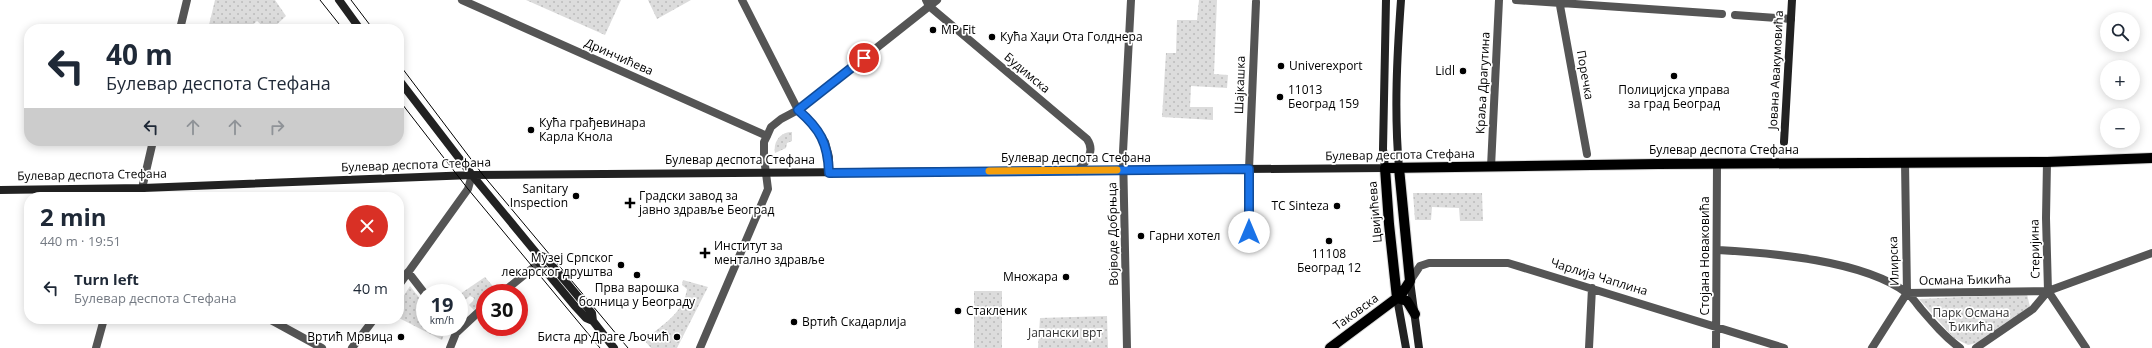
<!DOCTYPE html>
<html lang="en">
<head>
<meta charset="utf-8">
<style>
  body { margin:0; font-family:"Open Sans",sans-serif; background:#f6f6f7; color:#1f2937; height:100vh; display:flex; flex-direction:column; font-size:15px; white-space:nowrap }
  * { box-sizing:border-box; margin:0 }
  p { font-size:13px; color:#747a83 }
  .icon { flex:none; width:22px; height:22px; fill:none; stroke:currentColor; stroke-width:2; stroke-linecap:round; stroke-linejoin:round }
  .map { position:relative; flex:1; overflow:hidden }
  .details { position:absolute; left:24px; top:192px; width:380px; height:132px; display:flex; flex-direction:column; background:#fff; border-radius:16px; box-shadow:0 2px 10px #0003 }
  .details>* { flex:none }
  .top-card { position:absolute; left:24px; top:24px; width:380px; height:122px; border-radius:16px; box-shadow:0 2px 10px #0003; background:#fff; color:#1f2937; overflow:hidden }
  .controls { position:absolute; left:2100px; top:12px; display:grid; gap:8px }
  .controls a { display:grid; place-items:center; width:40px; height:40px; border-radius:50%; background:#fff; box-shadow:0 2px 10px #0003; font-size:20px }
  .speed { position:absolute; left:416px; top:284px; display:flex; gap:8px; font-size:20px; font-weight:700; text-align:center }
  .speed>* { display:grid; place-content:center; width:52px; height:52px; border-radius:50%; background:#fff; box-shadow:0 2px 10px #0003; line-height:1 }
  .speed small { font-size:10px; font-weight:400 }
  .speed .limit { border:6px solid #d22; background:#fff; color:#111 }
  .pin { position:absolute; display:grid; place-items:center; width:34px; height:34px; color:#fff; margin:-17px; border:2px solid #fff; border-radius:50%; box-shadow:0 1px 4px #0007 }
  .me { position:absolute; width:44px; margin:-22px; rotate:0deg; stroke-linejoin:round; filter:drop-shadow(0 0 3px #0008) }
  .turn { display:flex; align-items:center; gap:14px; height:84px; padding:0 16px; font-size:18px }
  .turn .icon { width:52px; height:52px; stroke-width:2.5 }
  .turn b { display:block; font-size:28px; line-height:34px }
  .lanes { display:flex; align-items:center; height:38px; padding:0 16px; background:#0003; justify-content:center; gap:20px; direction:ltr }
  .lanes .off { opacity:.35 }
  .round { display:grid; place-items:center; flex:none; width:42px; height:42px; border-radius:21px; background:#f6f6f7 }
  .headline { display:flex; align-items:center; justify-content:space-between; height:68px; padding:0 16px }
  h1 { font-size:24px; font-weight:700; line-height:30px }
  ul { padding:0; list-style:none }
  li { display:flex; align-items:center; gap:12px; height:56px; padding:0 16px }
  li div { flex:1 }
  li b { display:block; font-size:15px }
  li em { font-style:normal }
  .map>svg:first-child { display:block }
  .green { fill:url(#green-dots) }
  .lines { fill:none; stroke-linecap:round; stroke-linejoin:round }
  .primary-casing { stroke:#dbdbdb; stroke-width:12 }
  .street { stroke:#555; stroke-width:8 }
  .secondary { stroke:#222; stroke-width:8 }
  .primary { stroke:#000; stroke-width:10 }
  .tram { stroke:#000; stroke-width:1 }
  .route-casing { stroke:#114b97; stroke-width:10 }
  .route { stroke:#1a73e8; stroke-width:7 }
  .slow { stroke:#f59e0b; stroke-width:7 }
  .poi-dot { fill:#000; stroke:#fff; stroke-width:1.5 }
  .labels { text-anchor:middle; stroke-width:3.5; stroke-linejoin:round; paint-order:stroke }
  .poi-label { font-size:12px; fill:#000; stroke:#fff; text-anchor:start }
  .street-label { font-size:12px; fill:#000; stroke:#fff }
  .park-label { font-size:12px; fill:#333; stroke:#fff }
</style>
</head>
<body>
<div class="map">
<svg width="2152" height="348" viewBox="0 0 2152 348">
  <defs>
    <pattern id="green-dots" width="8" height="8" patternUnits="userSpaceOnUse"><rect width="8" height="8" fill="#dcdcdc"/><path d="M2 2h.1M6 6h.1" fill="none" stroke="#bbb" stroke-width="1.8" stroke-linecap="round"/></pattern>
  </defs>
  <rect width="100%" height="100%" fill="#fff"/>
  <path class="green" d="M 215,0 L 275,0 L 286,16 L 272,29 L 266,29 L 257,21 L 248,29 L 208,29 Z
    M 526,0 L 621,0 L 605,35 Z
    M 648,0 L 691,0 L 657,19 Z
    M 1199,0 L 1217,0 L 1214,74 L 1228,75 L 1227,88 L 1191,86 L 1190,107 L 1213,107 L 1213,120 L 1162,117 L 1166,53 L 1176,53 L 1177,20 L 1197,20 Z
    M 792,132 L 792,141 L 787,143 L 786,148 L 775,153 C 773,142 780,132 792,132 Z
    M 1413,193 L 1482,193 L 1483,221 L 1460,221 L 1459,208 L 1432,207 L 1431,220 L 1415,220 Z
    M 485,277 L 497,291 L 495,293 L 485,293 L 485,301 L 474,310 L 469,305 L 473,301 L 474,298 L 470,296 L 465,300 L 460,294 Z
    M 683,280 L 708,287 L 677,348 L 651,348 L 644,340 C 661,326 684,313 687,289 L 682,285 Z
    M 410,286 L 425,305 L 425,327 L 442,327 L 445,331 L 442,340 L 399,318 L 399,295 L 403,297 Z
    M 974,291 L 1002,291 L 1002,348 L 974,348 Z
    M 2027,294 L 2030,307 L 1981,342 L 1968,345 L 1954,338 L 1919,299 Z
    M 1107,316 L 1108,348 L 1038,348 L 1040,318 Z"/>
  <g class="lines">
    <g class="primary-casing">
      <path id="primary" d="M 1397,298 L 1389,224 L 1385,168 L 1658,164 L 2047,162 L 2152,158
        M 1397,298 L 1407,301 L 1415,314
        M 1330,348 L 1401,295 L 1410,281 L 1399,168"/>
    </g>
    <path class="street" d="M 462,0 L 767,136
      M 742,0 L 798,110 L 813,125 L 825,142 L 829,157 L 829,173
      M 926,0 L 929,6 L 1087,139 C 1096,152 1086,162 1077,171
      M 1516,0 L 1722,14
      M 1559,0 L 1587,154
      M 1735,15 L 1791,19
      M 180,29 L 187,0
      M 2047,162 L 2046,218 L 2048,291 L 2086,348
      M 1491,167 L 1499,0
      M 140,197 L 153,141
      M 1249,231 L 1249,169 L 1256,2
      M 1718,250 C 1771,253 1863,260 1907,293 C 1912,297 1917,304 1921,309 C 1933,323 1945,337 1960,348
      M 408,272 L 425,294
      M 1410,281 L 1420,266 L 1429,263 L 1508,263 L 1784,348
      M 399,285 L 468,189 L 472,175
      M 502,293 L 539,263
      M 1907,293 L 2048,291 L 2152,253
      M 269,319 L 322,348
      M 96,348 L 104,319
      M 352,348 L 374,319
      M 450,348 L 456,333 L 485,306
      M 700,348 L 768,189 L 764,158 L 764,142 L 767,136 L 771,127 L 781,119 L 798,110 L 937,0
      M 1127,348 L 1123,152 L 1131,0
      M 1589,348 L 1592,288
      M 1716,348 L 1717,163
      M 1872,348 L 1907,293 L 1905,162
      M 1976,348 L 2033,309 L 2048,291"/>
    <path class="secondary" d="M 339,0 L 360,29
      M 399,80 L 472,175 L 538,255 L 545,257 L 592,313 L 593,321
      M 1784,142 L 1792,0
      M 1399,168 C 1394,112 1397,56 1401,0
      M 0,190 L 143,188 L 472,175 L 1385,168 L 1383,149 L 1386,0
      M 538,255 L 539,263 L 574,305 L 586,318 L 593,321 L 614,348
      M 1410,281 L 1419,348
      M 1397,298 L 1406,348"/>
    <use href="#primary" class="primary"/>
    <path class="tram" d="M 320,0 L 343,29
      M 351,0 L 373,29
      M 399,64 L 483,175 L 628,348
      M 399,100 L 468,189 L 600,348"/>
  </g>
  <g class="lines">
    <g class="route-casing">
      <path id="route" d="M 864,58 L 798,110 C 820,129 828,143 829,173 L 1249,169 L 1249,232"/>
    </g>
    <use href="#route" class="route"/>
    <path class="slow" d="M 989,171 L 1117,170"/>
  </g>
  <g class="poi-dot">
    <circle cx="933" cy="30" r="4"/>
    <circle cx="992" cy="37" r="4"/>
    <circle cx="1281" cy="66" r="4"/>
    <circle cx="1463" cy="71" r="4"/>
    <circle cx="1674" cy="76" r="4"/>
    <circle cx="1280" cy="97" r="4"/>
    <circle cx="531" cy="130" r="4"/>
    <circle cx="576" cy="196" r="4"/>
    <path d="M628 197h4v4h4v4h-4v4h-4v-4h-4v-4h4z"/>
    <circle cx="1337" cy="206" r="4"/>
    <circle cx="1141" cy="236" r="4"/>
    <circle cx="1329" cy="241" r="4"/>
    <path d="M703 247h4v4h4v4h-4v4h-4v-4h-4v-4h4z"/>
    <circle cx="621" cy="265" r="4"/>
    <circle cx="637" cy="275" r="4"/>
    <circle cx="1066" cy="277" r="4"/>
    <circle cx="958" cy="311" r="4"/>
    <circle cx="794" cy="322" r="4"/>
    <circle cx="401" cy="337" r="4"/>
    <circle cx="677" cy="337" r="4"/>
  </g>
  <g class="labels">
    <g class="poi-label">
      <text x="941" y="34">MP Fit</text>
      <text x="1000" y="41">Кућа Хаџи Ота Голднера</text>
      <text x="1289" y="70">Univerexport</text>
      <text x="1455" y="75" text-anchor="end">Lidl</text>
      <text x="1288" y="94">11013<tspan x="1288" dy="14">Београд 159</tspan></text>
      <text x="1674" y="94" text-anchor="middle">Полицијска управа<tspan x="1674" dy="14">за град Београд</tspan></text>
      <text x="539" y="127">Кућа грађевинара<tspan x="539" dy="14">Карла Кнола</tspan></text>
      <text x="568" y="193" text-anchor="end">Sanitary<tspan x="568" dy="14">Inspection</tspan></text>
      <text x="639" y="200">Градски завод за<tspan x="639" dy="14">јавно здравље Београд</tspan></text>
      <text x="1329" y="210" text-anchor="end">TC Sinteza</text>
      <text x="1149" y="240">Гарни хотел</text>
      <text x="714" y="250">Институт за<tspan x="714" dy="14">ментално здравље</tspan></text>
      <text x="1329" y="258" text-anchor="middle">11108<tspan x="1329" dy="14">Београд 12</tspan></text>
      <text x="613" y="262" text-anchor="end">Музеј Српског<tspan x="613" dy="14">лекарског друштва</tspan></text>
      <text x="1058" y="281" text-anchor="end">Множара</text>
      <text x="637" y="292" text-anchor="middle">Прва варошка<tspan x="637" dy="14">болница у Београду</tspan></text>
      <text x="966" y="315">Стакленик</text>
      <text x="802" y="326">Вртић Скадарлија</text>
      <text x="393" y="341" text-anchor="end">Вртић Мрвица</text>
      <text x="669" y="341" text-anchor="end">Биста др Драге Љочић</text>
    </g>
    <g class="street-label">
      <text transform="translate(619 57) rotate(24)" y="4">Дринчићева</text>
      <text transform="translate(1776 70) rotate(-87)" y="4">Јована Авакумовића</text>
      <text transform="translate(1027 73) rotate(40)" y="4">Будимска</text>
      <text transform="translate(1585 75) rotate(80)" y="4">Поречка</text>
      <text transform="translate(1483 83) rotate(-87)" y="4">Краља Драгутина</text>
      <text transform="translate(1240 85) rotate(-88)" y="4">Шајкашка</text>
      <text x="1724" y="154">Булевар деспота Стефана</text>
      <text transform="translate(1400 155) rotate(-1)" y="4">Булевар деспота Стефана</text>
      <text x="1076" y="162">Булевар деспота Стефана</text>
      <text x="740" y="164">Булевар деспота Стефана</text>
      <text transform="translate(416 165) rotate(-2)" y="4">Булевар деспота Стефана</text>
      <text transform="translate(92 175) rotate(-1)" y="4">Булевар деспота Стефана</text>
      <text transform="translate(1375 212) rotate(-95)" y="4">Цвијићева</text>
      <text transform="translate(1113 234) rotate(-91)" y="4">Војводе Добрњца</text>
      <text transform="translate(2035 249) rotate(-91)" y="4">Стеријина</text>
      <text transform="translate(1705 256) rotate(-90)" y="4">Стојана Новаковића</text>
      <text transform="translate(1894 261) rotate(-92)" y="4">Илирска</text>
      <text transform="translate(1599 277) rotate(17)" y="4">Чарлија Чаплина</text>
      <text transform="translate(1965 280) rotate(-1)" y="4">Османа Ђикића</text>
      <text transform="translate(1356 312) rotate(-36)" y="4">Таковска</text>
    </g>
    <g class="park-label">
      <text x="1971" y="317">Парк Османа<tspan x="1971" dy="14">Ђикића</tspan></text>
      <text x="1065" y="337">Јапански врт</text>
    </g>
  </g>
</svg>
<div class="controls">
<a><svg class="icon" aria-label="search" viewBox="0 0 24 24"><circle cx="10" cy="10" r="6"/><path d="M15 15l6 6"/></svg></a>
<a>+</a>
<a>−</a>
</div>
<div class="speed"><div>19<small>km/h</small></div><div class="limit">30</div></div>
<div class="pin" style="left:864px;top:58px;background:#d93025"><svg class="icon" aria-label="arrive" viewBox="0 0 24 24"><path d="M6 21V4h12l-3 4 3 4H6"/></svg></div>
<svg class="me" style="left:1249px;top:232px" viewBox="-20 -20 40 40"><circle r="19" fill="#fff"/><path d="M0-13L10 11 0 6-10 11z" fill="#1a73e8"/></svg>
<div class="top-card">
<div class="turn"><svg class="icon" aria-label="left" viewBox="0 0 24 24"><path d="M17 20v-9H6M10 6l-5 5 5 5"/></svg><div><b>40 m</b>Булевар деспота Стефана</div></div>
<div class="lanes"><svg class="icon" aria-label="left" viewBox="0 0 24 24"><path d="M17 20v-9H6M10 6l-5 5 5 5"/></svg><svg class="icon off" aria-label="ahead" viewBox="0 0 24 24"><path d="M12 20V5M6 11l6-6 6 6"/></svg><svg class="icon off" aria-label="ahead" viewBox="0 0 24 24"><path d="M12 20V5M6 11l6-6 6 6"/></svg><svg class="icon off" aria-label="right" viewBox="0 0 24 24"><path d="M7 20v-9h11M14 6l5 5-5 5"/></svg></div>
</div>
<section class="details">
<div class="headline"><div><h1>2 min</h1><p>440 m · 19:51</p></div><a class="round" style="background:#d93025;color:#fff"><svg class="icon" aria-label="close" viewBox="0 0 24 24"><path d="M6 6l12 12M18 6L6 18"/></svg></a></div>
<ul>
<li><svg class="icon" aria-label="left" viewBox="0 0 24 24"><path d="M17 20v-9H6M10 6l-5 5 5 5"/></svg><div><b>Turn left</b><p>Булевар деспота Стефана</p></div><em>40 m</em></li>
</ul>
</section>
</div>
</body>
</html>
